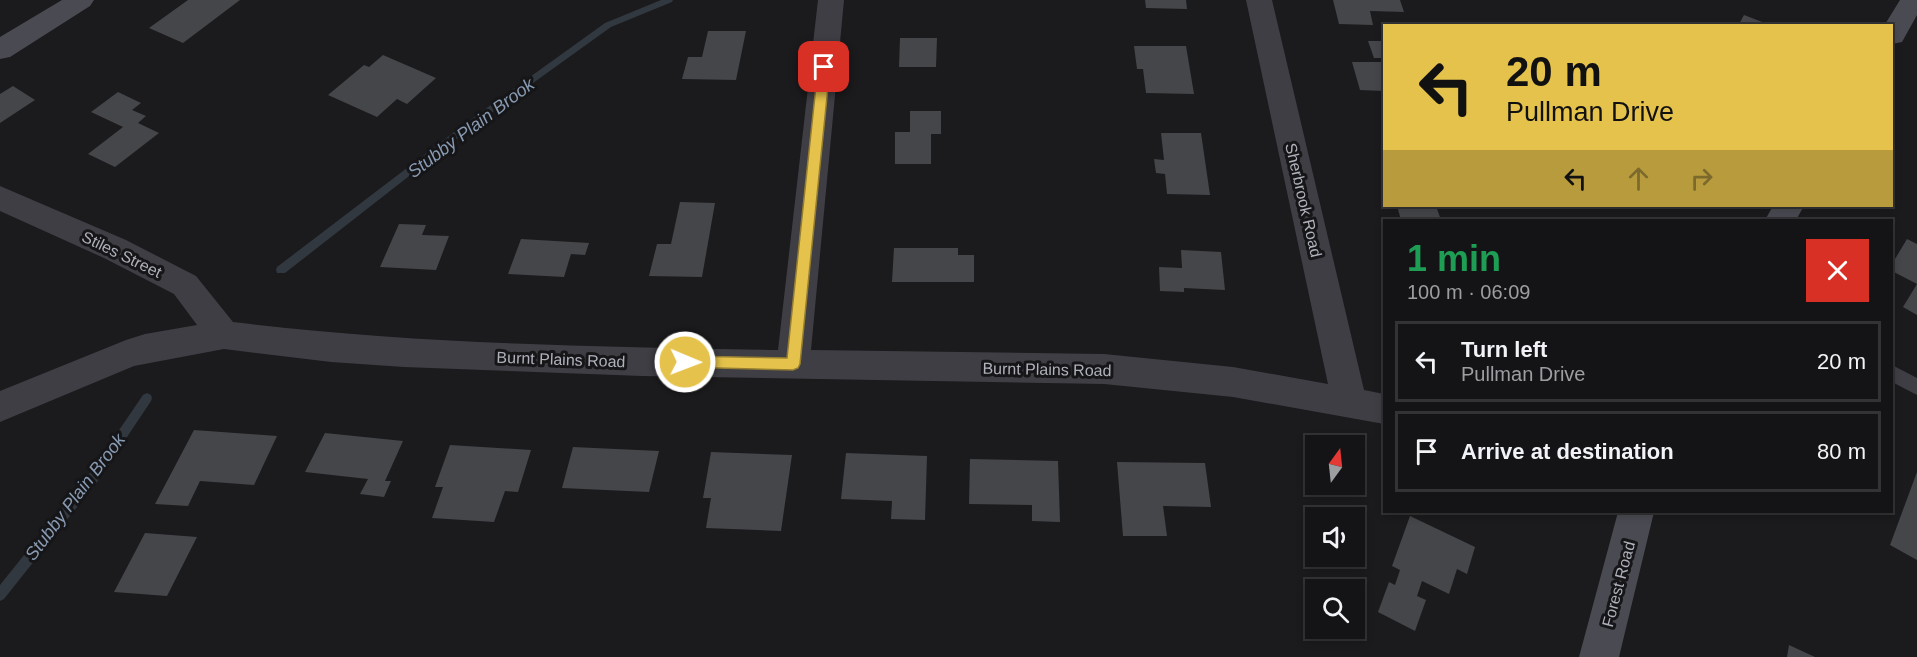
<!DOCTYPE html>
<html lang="en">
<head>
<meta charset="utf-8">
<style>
  body { margin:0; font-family:Helvetica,sans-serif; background:#1d1d1f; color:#f1f3f6; height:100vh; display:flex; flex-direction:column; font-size:22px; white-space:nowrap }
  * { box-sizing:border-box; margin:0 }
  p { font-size:20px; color:#9d9ea1 }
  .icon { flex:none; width:33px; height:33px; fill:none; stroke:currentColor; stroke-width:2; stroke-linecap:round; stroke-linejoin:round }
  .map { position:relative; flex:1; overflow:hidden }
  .side { position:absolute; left:1383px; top:219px; width:510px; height:294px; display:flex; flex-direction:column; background:#141416; border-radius:0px; box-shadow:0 3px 9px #0003,0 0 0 2px #333335 }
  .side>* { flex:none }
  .hud { position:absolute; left:1383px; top:24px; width:510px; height:183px; border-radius:0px; box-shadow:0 3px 9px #0003,0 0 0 2px #333335; background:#e5c24b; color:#111; overflow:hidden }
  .needle { width:39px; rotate:15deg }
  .buttons { position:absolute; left:1305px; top:435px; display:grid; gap:12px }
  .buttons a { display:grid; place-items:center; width:60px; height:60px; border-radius:0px; background:#141416; box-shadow:0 3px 9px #0003,0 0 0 2px #333335; font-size:30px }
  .pin { position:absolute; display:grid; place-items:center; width:51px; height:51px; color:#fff; margin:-26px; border-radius:12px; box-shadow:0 3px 9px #0006 }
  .me { position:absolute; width:66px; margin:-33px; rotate:91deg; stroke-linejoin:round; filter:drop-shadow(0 0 4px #0008) }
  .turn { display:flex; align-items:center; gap:21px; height:126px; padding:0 24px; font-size:27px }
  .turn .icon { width:78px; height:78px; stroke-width:2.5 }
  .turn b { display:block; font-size:42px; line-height:51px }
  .lanes { display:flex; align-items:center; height:57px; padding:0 24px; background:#0003; justify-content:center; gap:30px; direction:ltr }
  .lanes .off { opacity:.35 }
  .round { display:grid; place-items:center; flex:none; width:63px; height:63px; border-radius:0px; background:#1d1d1f }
  .headline { display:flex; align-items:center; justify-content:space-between; height:102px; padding:0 24px }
  h1 { font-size:36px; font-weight:600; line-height:45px; color:#1e9e55 }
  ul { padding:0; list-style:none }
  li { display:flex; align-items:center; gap:18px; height:81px; margin:0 12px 9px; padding:0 12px; border:3px solid #333335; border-radius:0px }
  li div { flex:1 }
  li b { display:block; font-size:22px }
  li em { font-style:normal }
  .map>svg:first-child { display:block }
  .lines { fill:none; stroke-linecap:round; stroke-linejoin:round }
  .stream { fill:#313840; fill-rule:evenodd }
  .building { fill:#45464a }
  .lane { fill:#3e3e44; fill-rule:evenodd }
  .street { fill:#3e3e44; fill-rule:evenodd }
  .secondary { fill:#4a4b52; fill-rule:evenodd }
  .route { fill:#e5c24b; stroke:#957e31; stroke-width:1.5 }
  .labels { text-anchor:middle; stroke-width:6; stroke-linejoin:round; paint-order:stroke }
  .street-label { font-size:16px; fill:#afb1bb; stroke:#161618 }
  .water-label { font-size:18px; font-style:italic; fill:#899bb3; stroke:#161618 }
</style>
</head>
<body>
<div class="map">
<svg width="1917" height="657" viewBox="0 0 1917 657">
  <rect width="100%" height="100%" fill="#1b1b1d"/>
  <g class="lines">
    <path class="stream" d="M 661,0 L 673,0 L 672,2 L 611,27 L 472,127 L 285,273 L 277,273 L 276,270 L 277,267 L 466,123 L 605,23 Z
      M 147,393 L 151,395 L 152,398 L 151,401 L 97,482 L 4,599 L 0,601 L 0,585 L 89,474 L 143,395 Z"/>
  </g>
  <path class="building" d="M 188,0 L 240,0 L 183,43 L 149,28 Z
    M 1145,0 L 1186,0 L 1187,9 L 1146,8 Z
    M 1333,0 L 1400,0 L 1404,12 L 1370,11 L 1373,25 L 1339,24 Z
    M 1744,15 L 1770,25 L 1770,26 L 1738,26 Z
    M 708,31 L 746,31 L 736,80 L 682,79 L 688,57 L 702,57 Z
    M 900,38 L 937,38 L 936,67 L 899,67 Z
    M 1368,41 L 1384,41 L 1384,58 L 1374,58 Z
    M 1134,46 L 1186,46 L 1194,94 L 1146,93 L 1143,69 L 1137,69 Z
    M 383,55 L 436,78 L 407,104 L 397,99 L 377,117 L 328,95 L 364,65 L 369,67 Z
    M 1352,62 L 1384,62 L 1384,91 L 1360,90 Z
    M 13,86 L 35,100 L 0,123 L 0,94 Z
    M 118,92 L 141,103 L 132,110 L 146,116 L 138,123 L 159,133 L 115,167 L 88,154 L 123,127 L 91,112 Z
    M 910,111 L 941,111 L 941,134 L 931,134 L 931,164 L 895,164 L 895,132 L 910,132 Z
    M 1161,133 L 1201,133 L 1210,195 L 1167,194 L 1165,174 L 1156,173 L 1154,159 L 1164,160 Z
    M 680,202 L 715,203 L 702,277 L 649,276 L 657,244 L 671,244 Z
    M 1397,206 L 1436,206 L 1441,220 L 1401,220 Z
    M 399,224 L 426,225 L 422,235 L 449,236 L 436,270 L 380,267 Z
    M 521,239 L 589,243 L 585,255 L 571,254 L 564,277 L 508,274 Z
    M 1907,239 L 1917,244 L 1917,315 L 1903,307 L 1917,284 L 1892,271 L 1892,264 Z
    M 894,248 L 958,248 L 958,255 L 974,255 L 974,282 L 892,282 Z
    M 1181,250 L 1221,252 L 1225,290 L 1184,288 L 1184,292 L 1160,291 L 1159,267 L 1182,268 Z
    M 194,430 L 277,436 L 254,485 L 200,481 L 188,506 L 155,504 Z
    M 325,433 L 403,441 L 385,481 L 391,481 L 384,497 L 360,494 L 368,479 L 305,472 Z
    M 450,445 L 531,450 L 518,492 L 505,491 L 494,522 L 432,518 L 443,487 L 435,487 Z
    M 573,447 L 659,451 L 649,492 L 562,488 Z
    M 711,452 L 792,455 L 781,531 L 706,528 L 711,498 L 703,498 Z
    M 846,453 L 927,456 L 925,520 L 891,519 L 892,501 L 841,499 Z
    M 970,459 L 1058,461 L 1060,522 L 1032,521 L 1032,505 L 969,504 Z
    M 1117,462 L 1205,463 L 1211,507 L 1163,506 L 1167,536 L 1123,536 Z
    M 1917,472 L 1917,560 L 1890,545 Z
    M 1410,516 L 1475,547 L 1467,574 L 1457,569 L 1449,594 L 1422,581 L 1417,596 L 1426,600 L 1415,631 L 1378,612 L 1389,582 L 1395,585 L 1400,570 L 1392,566 Z
    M 145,533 L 197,537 L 167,596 L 114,592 Z
    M 1789,645 L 1815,657 L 1787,657 Z"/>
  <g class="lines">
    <path class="lane" d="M 1892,365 L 1917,378 L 1917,395 L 1892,382 Z"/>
    <path class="street" d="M 818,0 L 844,0 L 811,350 L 1104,354 L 1233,367 L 1328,384 L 1246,0 L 1272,0 L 1364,390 L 1384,394 L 1384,424 L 1233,397 L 1104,384 L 642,376 L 404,367 L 331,362 L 224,349 L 134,366 L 0,422 L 0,391 L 126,340 L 145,334 L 197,325 L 174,294 L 104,258 L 0,211 L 0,186 L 126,240 L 196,276 L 233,322 C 414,344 596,347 778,350 Z"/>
    <path class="secondary" d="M 62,0 L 94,0 L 90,6 L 10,57 L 0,59 L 0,37 Z
      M 1900,0 L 1917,0 L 1917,15 L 1902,42 L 1892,44 L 1892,26 L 1884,26 Z
      M 1773,206 L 1804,206 L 1796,220 L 1765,220 Z
      M 1618,512 L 1654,512 L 1619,657 L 1579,657 Z"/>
  </g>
  <path class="route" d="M 824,63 L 830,67 L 800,364 L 798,368 L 793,370 L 680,367 L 678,362 L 680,358 L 685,356 L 787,358 L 818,67 Z"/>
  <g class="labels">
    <g class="street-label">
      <text transform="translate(1304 200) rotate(77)" y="6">Sherbrook Road</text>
      <text transform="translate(122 254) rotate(26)" y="6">Stiles Street</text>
      <text transform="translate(561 359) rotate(2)" y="6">Burnt Plains Road</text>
      <text transform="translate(1047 369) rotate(1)" y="6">Burnt Plains Road</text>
      <text transform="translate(1618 584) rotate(-75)" y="6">Forest Road</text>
    </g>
    <g class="water-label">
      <text transform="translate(471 128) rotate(-37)" y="6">Stubby Plain Brook</text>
      <text transform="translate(75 497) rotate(-53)" y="6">Stubby Plain Brook</text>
    </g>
  </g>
</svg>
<div class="buttons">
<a><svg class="needle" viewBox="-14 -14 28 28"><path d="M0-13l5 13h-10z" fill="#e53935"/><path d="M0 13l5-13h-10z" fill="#9d9ea1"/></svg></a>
<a><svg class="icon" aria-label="sound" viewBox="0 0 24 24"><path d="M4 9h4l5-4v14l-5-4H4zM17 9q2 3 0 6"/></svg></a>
<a><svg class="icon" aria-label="search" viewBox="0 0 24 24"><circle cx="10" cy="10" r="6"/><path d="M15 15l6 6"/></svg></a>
</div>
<div class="pin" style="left:824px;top:67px;background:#d93025"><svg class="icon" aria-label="arrive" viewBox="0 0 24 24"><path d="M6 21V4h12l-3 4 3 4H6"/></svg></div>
<svg class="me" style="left:685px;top:362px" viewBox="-20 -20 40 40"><circle r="17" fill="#e5c24b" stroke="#fff" stroke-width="3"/><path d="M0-11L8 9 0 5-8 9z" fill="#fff"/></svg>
<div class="hud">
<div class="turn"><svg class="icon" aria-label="left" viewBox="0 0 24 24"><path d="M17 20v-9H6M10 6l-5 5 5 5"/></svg><div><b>20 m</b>Pullman Drive</div></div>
<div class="lanes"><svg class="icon" aria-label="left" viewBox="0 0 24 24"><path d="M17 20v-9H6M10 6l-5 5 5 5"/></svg><svg class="icon off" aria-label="ahead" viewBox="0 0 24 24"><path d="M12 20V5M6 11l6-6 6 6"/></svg><svg class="icon off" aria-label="right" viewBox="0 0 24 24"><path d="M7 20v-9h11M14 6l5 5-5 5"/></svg></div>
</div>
<section class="side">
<div class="headline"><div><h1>1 min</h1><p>100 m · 06:09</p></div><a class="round" style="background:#d93025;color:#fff"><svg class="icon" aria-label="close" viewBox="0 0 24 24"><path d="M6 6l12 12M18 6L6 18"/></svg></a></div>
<ul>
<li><svg class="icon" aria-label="left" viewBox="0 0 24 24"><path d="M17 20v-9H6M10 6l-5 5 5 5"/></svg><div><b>Turn left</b><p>Pullman Drive</p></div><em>20 m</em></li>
<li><svg class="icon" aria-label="arrive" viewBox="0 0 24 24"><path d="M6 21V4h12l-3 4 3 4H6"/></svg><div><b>Arrive at destination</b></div><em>80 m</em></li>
</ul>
</section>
</div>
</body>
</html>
